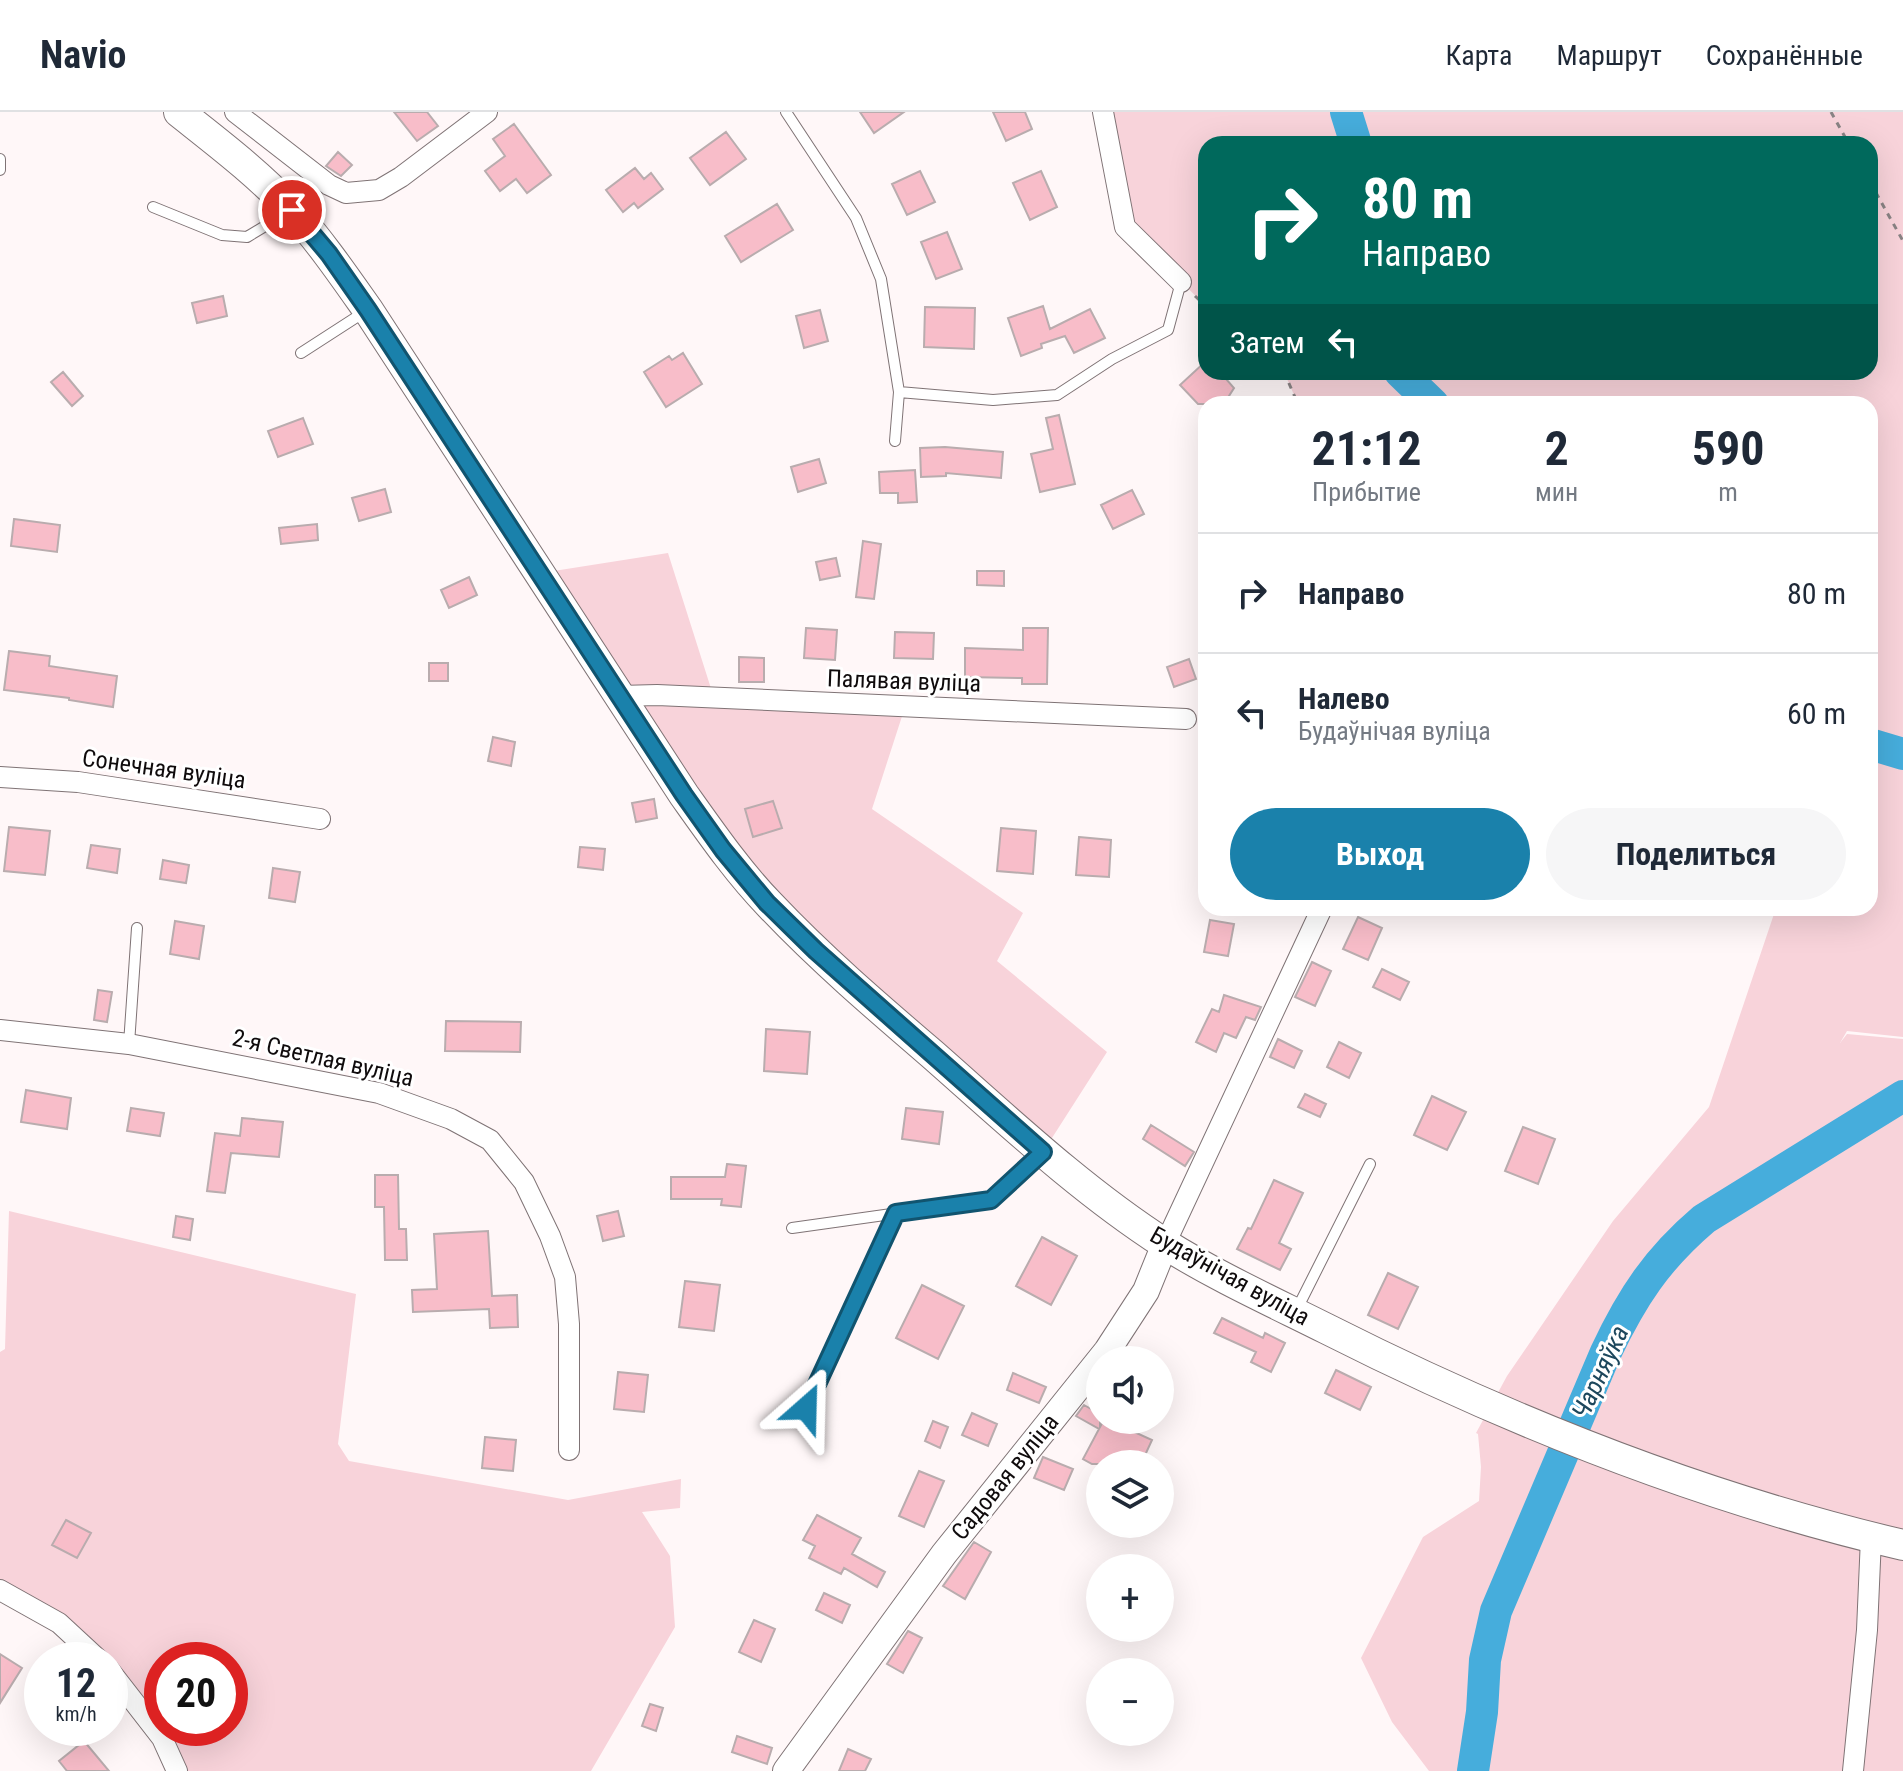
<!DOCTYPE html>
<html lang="ru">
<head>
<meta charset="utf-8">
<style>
  body { margin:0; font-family:"Roboto Condensed",sans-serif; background:#f6f6f7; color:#1f2937; height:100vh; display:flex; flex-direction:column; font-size:30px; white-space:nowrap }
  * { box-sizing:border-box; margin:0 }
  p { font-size:26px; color:#747a83 }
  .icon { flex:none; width:44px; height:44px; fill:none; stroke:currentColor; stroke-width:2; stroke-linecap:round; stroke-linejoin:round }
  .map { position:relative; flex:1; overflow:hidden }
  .side { position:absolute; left:1198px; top:284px; width:680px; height:520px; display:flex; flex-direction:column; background:#fff; border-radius:24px; box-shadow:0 8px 32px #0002 }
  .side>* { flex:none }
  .banner { position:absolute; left:1198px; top:24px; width:680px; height:244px; border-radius:24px; box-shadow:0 8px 32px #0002; background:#00695c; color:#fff; overflow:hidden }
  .controls { position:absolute; left:1086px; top:1234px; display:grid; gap:16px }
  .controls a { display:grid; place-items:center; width:88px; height:88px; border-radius:50%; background:#fff; box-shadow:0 8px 32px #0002; font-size:40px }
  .speed { position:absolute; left:24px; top:1530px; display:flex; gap:16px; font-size:40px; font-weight:700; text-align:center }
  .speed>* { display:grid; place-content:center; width:104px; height:104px; border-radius:50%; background:#fff; box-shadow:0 8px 32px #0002; line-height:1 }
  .speed small { font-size:20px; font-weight:400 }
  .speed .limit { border:12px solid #d22; background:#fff; color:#111 }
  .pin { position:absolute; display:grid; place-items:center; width:68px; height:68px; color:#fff; margin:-34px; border:4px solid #fff; border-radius:50%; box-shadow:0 2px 8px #0007 }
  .me { position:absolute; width:88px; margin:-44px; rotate:25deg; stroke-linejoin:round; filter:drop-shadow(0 0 6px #0008) }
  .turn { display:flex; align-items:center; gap:28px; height:168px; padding:0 32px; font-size:36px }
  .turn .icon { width:104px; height:104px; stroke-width:2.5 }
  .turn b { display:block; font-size:56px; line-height:68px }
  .then { display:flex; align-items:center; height:76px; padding:0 32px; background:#0003; gap:16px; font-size:30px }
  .eta { display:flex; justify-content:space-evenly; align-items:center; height:136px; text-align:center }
  .eta b { font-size:48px; font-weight:700; line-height:56px }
  .button { display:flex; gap:16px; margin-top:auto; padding:16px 32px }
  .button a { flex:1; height:92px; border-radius:48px; background:#1a81ab; color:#fff; font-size:32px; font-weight:700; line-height:92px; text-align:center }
  .button a+a { background:#f6f6f7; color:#1f2937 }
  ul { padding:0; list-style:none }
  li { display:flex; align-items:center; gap:24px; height:120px; padding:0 32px; border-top:2px solid #e0e1e3 }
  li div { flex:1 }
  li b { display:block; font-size:30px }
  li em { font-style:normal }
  header { display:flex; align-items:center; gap:48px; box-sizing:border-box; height:112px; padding:0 40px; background:#fff; border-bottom:2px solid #e0e1e3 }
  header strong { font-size:38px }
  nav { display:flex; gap:44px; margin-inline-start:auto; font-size:28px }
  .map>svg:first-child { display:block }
  .green { fill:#f8d3da; fill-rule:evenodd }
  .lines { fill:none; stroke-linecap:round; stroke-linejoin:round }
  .river { stroke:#46addc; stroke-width:32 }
  .building { fill:#f8bdc9; stroke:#b9acae; stroke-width:2 }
  .service-casing { stroke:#7f7375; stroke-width:12 }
  .minor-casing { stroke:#7f7375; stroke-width:22 }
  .tertiary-casing { stroke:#7f7375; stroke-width:28 }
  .secondary-casing { stroke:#7f7375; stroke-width:32 }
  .path { stroke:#898384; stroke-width:3; stroke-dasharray:6 6; stroke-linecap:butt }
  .service { stroke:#fff; stroke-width:10 }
  .minor { stroke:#fff; stroke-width:20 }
  .tertiary { stroke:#fff; stroke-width:26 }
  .secondary { stroke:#fff; stroke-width:30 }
  .route-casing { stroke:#11546f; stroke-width:20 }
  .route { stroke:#1a81ab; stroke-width:14 }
  .labels { text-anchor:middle; stroke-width:6; stroke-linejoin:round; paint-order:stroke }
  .street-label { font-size:24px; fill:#0f0b0c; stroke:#fff }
  .water-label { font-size:26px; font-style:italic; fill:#1d475c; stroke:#fff }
</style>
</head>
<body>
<header>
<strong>Navio</strong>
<nav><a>Карта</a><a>Маршрут</a><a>Сохранённые</a></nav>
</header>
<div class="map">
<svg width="1903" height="1659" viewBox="0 0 1903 1659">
  <rect width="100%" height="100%" fill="#fff7f8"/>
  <path class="green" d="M 1103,0 L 1903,0 L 1903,925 L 1847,919 L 1840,931 L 1847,922 L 1903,927 L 1903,1659 L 1429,1659 L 1392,1610 L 1361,1546 L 1423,1425 L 1479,1389 L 1481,1355 L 1478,1322 L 1476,1321 L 1507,1264 L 1613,1109 L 1709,995 L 1776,796 L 1870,796 L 1870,292 L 1298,292 L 1284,260 L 1870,260 L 1870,32 L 1206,32 L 1206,194 L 1125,115 Z
    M 668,441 L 714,586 L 905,595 L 872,697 L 1023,801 L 997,849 L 1107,940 L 1043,1040 L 767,791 L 541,461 Z
    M 9,1099 L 356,1182 L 338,1332 L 349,1349 L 568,1388 L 681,1367 L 680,1396 L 642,1400 L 670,1444 L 675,1515 L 591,1659 L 177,1659 L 110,1559 L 110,1548 L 99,1548 L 0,1478 L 0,1240 L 5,1237 ZM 162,1548 L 230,1548 L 230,1616 L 162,1616 Z"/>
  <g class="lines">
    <path class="river" d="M 1346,0 L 1356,32
      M 1400,260 L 1433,292
      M 1870,632 L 1903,642
      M 1473,1659 L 1482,1600 L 1485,1548 L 1496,1499 L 1606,1240 C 1632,1185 1657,1147 1704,1107 L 1903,984"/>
  </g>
  <path class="building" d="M 394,0 L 427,0 L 438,14 L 417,29 Z
    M 860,0 L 904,0 L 874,21 Z
    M 993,0 L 1025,0 L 1032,17 L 1006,29 Z
    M 514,12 L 551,63 L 527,81 L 516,67 L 500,79 L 485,59 L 505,44 L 493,27 Z
    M 726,20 L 746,47 L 710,73 L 690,46 Z
    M 338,40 L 352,53 L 341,64 L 326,54 Z
    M 635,56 L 644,67 L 651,61 L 663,77 L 638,96 L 634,91 L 623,100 L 606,78 Z
    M 920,59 L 935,90 L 907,103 L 892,72 Z
    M 1041,59 L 1057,95 L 1030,108 L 1013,71 Z
    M 777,92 L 793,118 L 741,150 L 725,124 Z
    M 947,120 L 962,157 L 936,167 L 921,130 Z
    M 223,184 L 227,204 L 197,211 L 192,191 Z
    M 1043,194 L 1050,217 L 1090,197 L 1105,226 L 1074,241 L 1065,224 L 1041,232 L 1042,236 L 1021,244 L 1008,206 Z
    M 925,195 L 975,196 L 974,237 L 924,235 Z
    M 820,198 L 828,229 L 804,236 L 796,204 Z
    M 683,241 L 702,272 L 666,295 L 644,260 L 669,244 L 672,248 Z
    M 1206,249 L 1206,260 L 1220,260 L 1234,276 L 1229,284 L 1236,292 L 1198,292 L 1180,273 Z
    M 63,260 L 83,284 L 72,294 L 51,270 Z
    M 1059,303 L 1075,372 L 1040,380 L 1031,342 L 1053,337 L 1046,306 Z
    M 303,306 L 313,332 L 278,345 L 268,319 Z
    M 945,335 L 1003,340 L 1001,366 L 946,361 L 946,364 L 921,365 L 920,336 Z
    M 819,347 L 826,371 L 798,380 L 791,355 Z
    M 915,358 L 917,390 L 898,391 L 898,381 L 880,381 L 879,360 Z
    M 385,377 L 391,400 L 359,409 L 352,386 Z
    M 1132,378 L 1144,402 L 1113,417 L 1101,393 Z
    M 14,407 L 60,413 L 57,440 L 11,434 Z
    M 317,412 L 318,428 L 281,432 L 279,416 Z
    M 863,429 L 881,432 L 874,487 L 856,485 Z
    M 836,446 L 840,464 L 820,468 L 816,450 Z
    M 977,459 L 1004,459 L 1004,474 L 977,473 Z
    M 469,465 L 477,483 L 449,496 L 441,478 Z
    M 806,516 L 837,518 L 835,548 L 804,546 Z
    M 1023,516 L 1048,516 L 1047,572 L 1022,572 L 1022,566 L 965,565 L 965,536 L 1023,538 Z
    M 895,520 L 934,521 L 933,547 L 894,546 Z
    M 9,539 L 50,544 L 49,554 L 117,564 L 113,595 L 69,588 L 69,586 L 4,578 Z
    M 739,545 L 764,546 L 764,570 L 739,570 Z
    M 1189,547 L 1196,567 L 1174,575 L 1167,555 Z
    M 429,551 L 448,551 L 448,569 L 429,569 Z
    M 493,625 L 515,630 L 511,654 L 488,649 Z
    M 654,687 L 657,706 L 636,710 L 632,691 Z
    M 773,689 L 782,716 L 753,725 L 745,697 Z
    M 9,715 L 50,719 L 45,763 L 4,759 Z
    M 1001,716 L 1036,719 L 1033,762 L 997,759 Z
    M 1079,725 L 1111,728 L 1109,765 L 1076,763 Z
    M 91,733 L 120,737 L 117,761 L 87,756 Z
    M 580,735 L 605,737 L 603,758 L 578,755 Z
    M 163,748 L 189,753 L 186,771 L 160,767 Z
    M 273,756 L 300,760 L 295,790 L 269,786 Z
    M 1358,805 L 1382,816 L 1368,848 L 1343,837 Z
    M 1210,808 L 1234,812 L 1228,844 L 1204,840 Z
    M 175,809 L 204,814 L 199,847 L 170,842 Z
    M 1312,850 L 1331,859 L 1315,894 L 1295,885 Z
    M 1382,857 L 1409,870 L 1400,888 L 1373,875 Z
    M 98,878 L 112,880 L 107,910 L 94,908 Z
    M 1224,883 L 1261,895 L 1255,908 L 1246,905 L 1236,926 L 1224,921 L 1216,940 L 1196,930 L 1212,897 L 1219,900 Z
    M 446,909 L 521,910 L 520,940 L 445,939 Z
    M 766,917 L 810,920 L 807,962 L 764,959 Z
    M 1278,927 L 1302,939 L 1294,956 L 1270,945 Z
    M 1339,930 L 1361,941 L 1349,966 L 1327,955 Z
    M 26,978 L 71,986 L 67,1017 L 21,1010 Z
    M 1305,982 L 1326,992 L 1320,1005 L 1298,995 Z
    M 1432,984 L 1466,1000 L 1447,1038 L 1414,1023 Z
    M 131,996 L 164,1001 L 160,1024 L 127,1019 Z
    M 906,996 L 943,1000 L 939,1032 L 902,1027 Z
    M 242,1006 L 283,1010 L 279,1045 L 231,1041 L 225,1081 L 207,1079 L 215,1021 L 240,1024 Z
    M 1151,1013 L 1194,1040 L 1185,1054 L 1143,1027 Z
    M 1523,1015 L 1555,1027 L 1538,1072 L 1505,1059 Z
    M 727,1052 L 746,1054 L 741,1095 L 721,1093 L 722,1087 L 671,1087 L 671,1065 L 725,1065 Z
    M 375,1063 L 398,1063 L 399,1117 L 406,1117 L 407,1148 L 385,1148 L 384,1095 L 375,1095 Z
    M 1274,1068 L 1303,1081 L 1279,1131 L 1291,1137 L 1280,1158 L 1237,1137 L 1248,1116 L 1251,1117 Z
    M 618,1099 L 624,1124 L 603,1129 L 597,1104 Z
    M 176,1104 L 193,1107 L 190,1128 L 173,1125 Z
    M 488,1119 L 492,1184 L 517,1183 L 518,1215 L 490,1216 L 489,1197 L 413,1200 L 412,1178 L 437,1177 L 434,1122 Z
    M 1042,1125 L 1077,1144 L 1051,1193 L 1016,1174 Z
    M 1388,1161 L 1418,1175 L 1398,1217 L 1368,1203 Z
    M 685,1169 L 720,1173 L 714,1219 L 679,1215 Z
    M 922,1173 L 964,1194 L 938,1247 L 896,1226 Z
    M 1222,1206 L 1263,1226 L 1265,1221 L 1285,1231 L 1271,1260 L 1251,1250 L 1256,1240 L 1214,1221 Z
    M 1336,1258 L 1371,1275 L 1360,1298 L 1325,1281 Z
    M 618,1260 L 648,1263 L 644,1300 L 614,1297 Z
    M 1013,1261 L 1046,1275 L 1039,1291 L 1007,1278 Z
    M 1084,1293 L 1100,1302 L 1100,1315 L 1104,1308 L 1108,1308 L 1152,1328 L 1141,1352 L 1092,1352 L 1083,1347 L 1099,1317 L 1076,1304 Z
    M 972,1301 L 997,1312 L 988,1334 L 962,1323 Z
    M 933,1309 L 948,1315 L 940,1336 L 925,1329 Z
    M 485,1325 L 516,1328 L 513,1359 L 482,1356 Z
    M 1043,1345 L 1073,1357 L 1064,1378 L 1034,1366 Z
    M 919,1359 L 944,1369 L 924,1415 L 899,1404 Z
    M 817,1403 L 861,1426 L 852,1442 L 885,1460 L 877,1475 L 844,1456 L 841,1462 L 809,1446 L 815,1434 L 803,1428 Z
    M 66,1408 L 91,1421 L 77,1446 L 52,1433 Z
    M 974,1430 L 991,1440 L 965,1487 L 943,1474 Z
    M 824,1481 L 850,1493 L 842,1511 L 816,1498 Z
    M 754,1508 L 775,1517 L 761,1550 L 739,1540 Z
    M 908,1519 L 922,1526 L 903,1561 L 887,1552 Z
    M 0,1542 L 22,1556 L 0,1591 Z
    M 650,1592 L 663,1596 L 656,1619 L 642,1614 Z
    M 737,1624 L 772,1636 L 767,1652 L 732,1640 Z
    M 84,1629 L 109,1659 L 67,1659 L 59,1649 Z
    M 848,1637 L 871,1647 L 865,1659 L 839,1659 Z"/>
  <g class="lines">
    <g class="service-casing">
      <path id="service" d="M 786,0 L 856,106 L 881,167 L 899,280 L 895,329
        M 0,47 L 0,58
        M 153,95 L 222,123 L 247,125 L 290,99
        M 301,241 L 366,199
        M 899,280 L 993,288 L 1057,283 L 1112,247 L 1168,218 L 1181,170
        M 129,932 L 137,816
        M 792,1116 L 991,1088 L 1042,1041
        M 1296,1199 L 1370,1052
        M 806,1296 L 896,1101"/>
    </g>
    <g class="minor-casing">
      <path id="minor" d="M 235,0 L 329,73 L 346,81 L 379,78 L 401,65 L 487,0
        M 1103,0 L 1125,115 L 1181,170
        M 620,584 L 657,583 L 1186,607
        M 0,665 L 78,670 L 320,707
        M 0,918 L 129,932 L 379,981 L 451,1007 L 490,1028 L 524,1070 L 550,1124 L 565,1165 L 569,1212 L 569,1338
        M 1165,1132 L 1322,796
        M 0,1478 L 59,1511 L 99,1548
        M 110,1559 L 162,1626 L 177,1659
        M 1853,1659 L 1867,1518 L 1871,1426"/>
    </g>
    <g class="tertiary-casing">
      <path id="tertiary" d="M 786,1659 L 944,1442 L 1107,1239 L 1146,1179 L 1165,1132"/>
    </g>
    <g class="secondary-casing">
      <path id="secondary" d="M 179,0 C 218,31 259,62 292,98 C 320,129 344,164 368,198 L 684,683 C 711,721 738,760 770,793 C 820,846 876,894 932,942 C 1007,1008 1081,1078 1165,1132 C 1216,1164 1273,1190 1327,1217 C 1511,1310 1702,1386 1903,1433"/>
    </g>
    <path class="path" d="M 1831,0 L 1849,32
      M 1870,70 L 1903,129
      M 1195,184 L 1206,194
      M 1284,260 L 1298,292"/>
    <use href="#service" class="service"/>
    <use href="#minor" class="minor"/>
    <use href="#tertiary" class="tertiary"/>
    <use href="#secondary" class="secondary"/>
  </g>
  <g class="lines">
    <g class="route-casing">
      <path id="route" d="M 292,98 L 329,142 L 368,198 L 684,683 L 723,738 L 767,791 L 816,839 L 1043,1040 L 991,1088 L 896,1101 L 806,1296"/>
    </g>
    <use href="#route" class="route"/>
  </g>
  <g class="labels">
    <g class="street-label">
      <text transform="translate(904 569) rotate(2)" y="8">Палявая вуліца</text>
      <text transform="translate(164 657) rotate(8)" y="8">Сонечная вуліца</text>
      <text transform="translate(323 946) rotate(13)" y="8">2-я Светлая вуліца</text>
      <text transform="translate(1230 1164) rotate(29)" y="8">Будаўнічая вуліца</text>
      <text transform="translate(1005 1365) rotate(-51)" y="8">Садовая вуліца</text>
    </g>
    <g class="water-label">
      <text transform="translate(1600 1260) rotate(-65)" y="9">Чарняўка</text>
    </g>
  </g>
</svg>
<div class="controls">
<a><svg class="icon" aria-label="sound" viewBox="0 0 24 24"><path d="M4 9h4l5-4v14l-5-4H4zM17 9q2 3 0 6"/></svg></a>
<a><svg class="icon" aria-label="layers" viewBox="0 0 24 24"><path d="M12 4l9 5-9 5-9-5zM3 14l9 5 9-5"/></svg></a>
<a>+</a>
<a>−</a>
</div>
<div class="speed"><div>12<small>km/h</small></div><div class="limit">20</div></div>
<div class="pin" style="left:292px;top:98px;background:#d93025"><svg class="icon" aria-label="arrive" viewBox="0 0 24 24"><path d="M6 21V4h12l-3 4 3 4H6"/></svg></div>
<svg class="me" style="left:806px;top:1296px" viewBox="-20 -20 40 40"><path d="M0-17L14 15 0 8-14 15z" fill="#1a81ab" stroke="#fff" stroke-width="4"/></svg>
<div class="banner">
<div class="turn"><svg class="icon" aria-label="right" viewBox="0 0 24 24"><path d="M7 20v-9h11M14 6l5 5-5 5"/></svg><div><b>80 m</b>Направо</div></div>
<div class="then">Затем<svg class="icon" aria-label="left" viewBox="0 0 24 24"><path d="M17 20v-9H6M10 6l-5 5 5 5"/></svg></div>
</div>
<section class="side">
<div class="eta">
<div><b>21:12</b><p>Прибытие</p></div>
<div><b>2</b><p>мин</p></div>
<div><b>590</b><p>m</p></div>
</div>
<ul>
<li><svg class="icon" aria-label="right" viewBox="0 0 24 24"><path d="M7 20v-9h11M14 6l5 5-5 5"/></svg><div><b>Направо</b></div><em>80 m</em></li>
<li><svg class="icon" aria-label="left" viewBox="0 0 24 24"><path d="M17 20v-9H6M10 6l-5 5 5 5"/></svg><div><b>Налево</b><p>Будаўнічая вуліца</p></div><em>60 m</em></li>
</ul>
<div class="button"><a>Выход</a><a>Поделиться</a></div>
</section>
</div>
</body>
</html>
